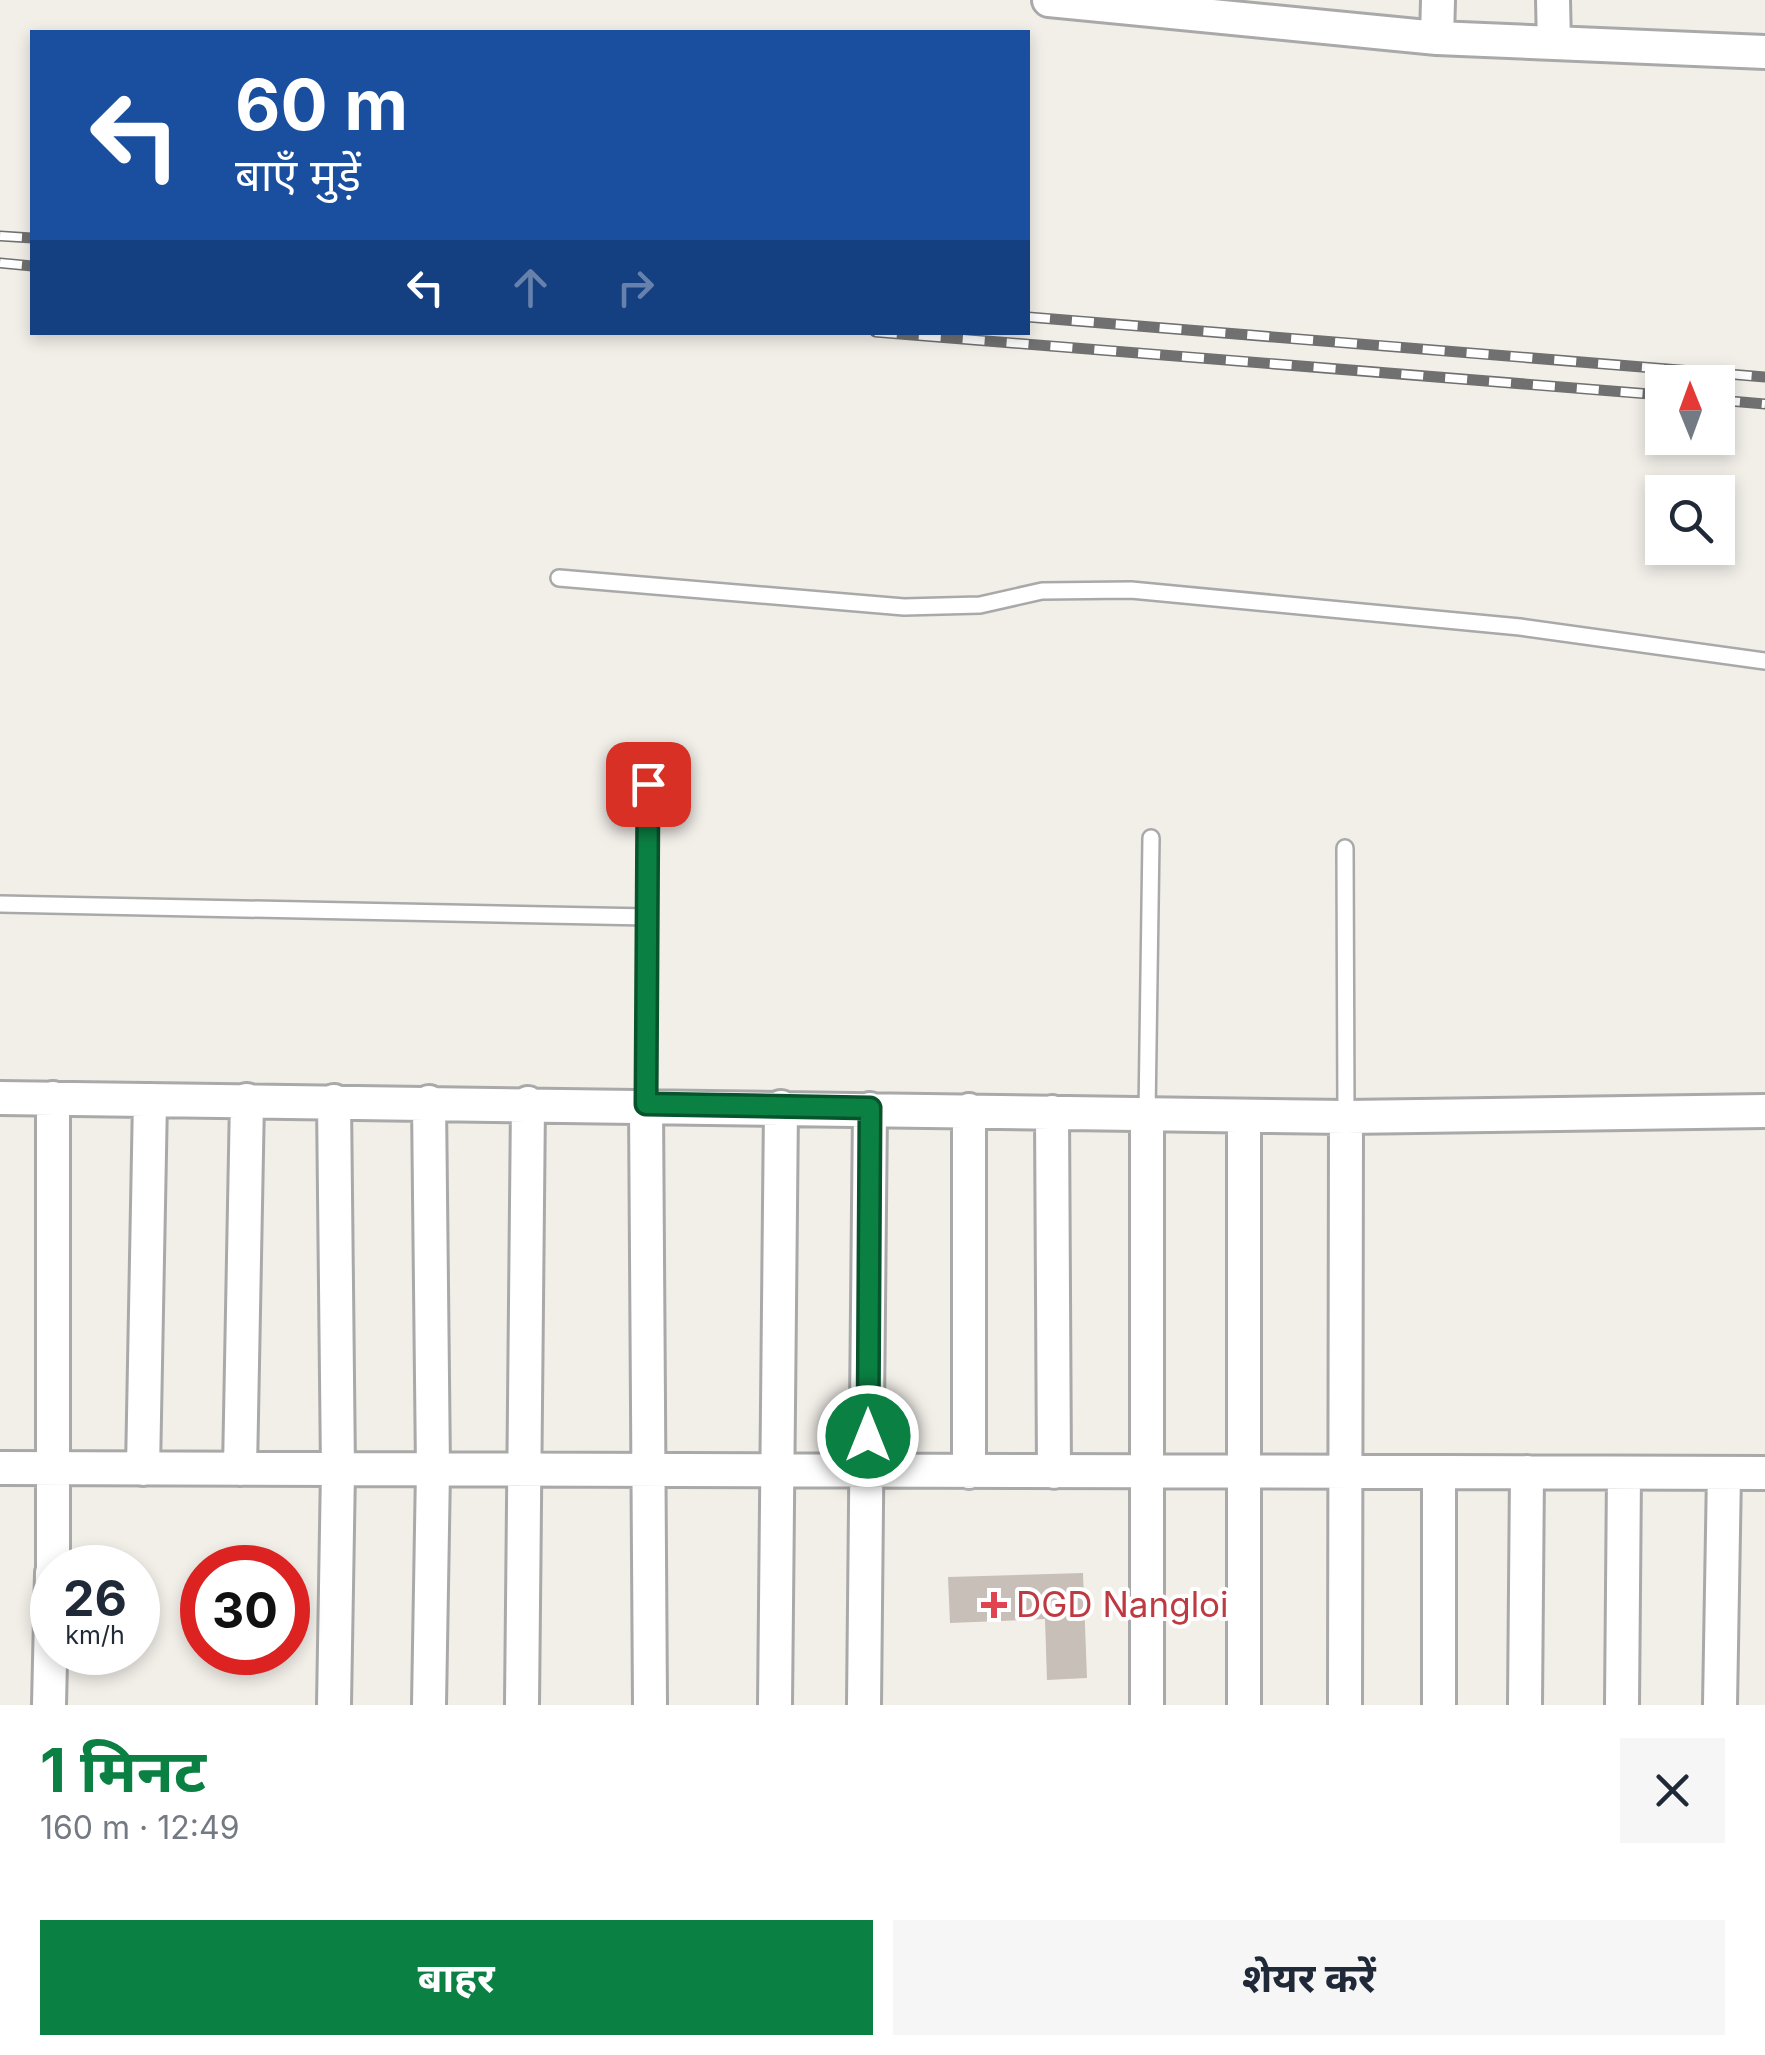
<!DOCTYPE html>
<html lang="hi">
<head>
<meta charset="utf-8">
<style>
  body { margin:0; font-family:Inter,"Noto Sans Devanagari",sans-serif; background:#f6f6f7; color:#1f2937; height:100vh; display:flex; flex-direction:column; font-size:38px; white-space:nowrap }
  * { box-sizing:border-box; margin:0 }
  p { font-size:32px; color:#747a83 }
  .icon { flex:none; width:55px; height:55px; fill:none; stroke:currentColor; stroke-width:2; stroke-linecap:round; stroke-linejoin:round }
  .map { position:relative; height:1705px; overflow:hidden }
  .panel { display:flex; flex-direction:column; background:#fff; flex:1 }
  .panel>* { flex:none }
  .banner { position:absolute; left:30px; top:30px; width:1000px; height:305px; border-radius:0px; box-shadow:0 5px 15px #0003; background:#1a4fa0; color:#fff; overflow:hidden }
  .needle { width:65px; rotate:359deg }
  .fabs { position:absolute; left:1645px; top:365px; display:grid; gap:20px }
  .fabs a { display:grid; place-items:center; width:90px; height:90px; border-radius:0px; background:#fff; box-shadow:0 5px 15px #0003; font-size:50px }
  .speed { position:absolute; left:30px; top:1545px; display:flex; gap:20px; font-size:50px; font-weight:700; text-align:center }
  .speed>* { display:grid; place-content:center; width:130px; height:130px; border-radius:50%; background:#fff; box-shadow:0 5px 15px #0003; line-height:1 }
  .speed small { font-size:25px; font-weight:400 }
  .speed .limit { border:15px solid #d22; background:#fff; color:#111 }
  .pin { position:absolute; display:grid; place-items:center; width:85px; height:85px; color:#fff; margin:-42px; border-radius:20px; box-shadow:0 5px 15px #0006 }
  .me { position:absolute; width:110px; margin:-55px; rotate:0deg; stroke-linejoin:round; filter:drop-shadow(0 0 8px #0008) }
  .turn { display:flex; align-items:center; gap:35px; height:210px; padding:0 40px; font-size:45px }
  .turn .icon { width:130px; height:130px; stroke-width:2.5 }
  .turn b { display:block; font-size:70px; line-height:85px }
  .lanes { display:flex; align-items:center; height:95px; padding:0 40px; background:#0003; justify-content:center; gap:50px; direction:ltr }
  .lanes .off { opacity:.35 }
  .round { display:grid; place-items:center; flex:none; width:105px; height:105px; border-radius:0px; background:#f6f6f7 }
  .headline { display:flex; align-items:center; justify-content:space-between; height:170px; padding:0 40px }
  h1 { font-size:60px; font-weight:700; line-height:75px; color:#0b8043 }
  .action { display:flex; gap:20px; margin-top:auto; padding:20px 40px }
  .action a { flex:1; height:115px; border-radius:0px; background:#0b8043; color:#fff; font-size:40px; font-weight:700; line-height:115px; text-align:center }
  .action a+a { background:#f6f6f7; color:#1f2937 }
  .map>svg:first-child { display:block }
  .building { fill:#c7bfb8 }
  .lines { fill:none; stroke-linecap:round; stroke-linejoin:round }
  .lane-casing { stroke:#a9a9a9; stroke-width:20 }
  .street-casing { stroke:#a9a9a9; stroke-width:38 }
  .lane { stroke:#fff; stroke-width:15 }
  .street { stroke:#fff; stroke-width:32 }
  .rail-casing { stroke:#707070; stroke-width:11 }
  .rail { stroke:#fff; stroke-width:8; stroke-dasharray:22; stroke-linecap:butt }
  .route-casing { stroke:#07532c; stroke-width:25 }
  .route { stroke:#0b8043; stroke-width:18 }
  .health-dot { fill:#e0444e; stroke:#fff; stroke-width:4 }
  .labels { text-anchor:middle; stroke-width:8; stroke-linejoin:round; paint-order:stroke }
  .health-label { font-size:35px; fill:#be3a42; stroke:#fff; text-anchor:start }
</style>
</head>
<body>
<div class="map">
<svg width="1765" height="1705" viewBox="0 0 1765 1705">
  <rect width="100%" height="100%" fill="#f2efe9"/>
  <path class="building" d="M 1083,1573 L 1087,1678 L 1047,1680 L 1045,1619 L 950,1623 L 948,1577 Z"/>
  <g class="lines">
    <g class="lane-casing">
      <path id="lane" d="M 559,578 L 904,607 L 980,605 L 1042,591 L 1131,590 L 1520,627 L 1765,661
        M 1345,848 L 1346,1117
        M 0,904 L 648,917
        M 646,1105 L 648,784
        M 1147,1114 L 1151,838"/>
    </g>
    <g class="street-casing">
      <path id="street" d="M 1049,0 L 1437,38 L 1765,52
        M 1553,0 L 1554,43
        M 1437,38 L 1438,0
        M 0,1098 L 1346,1117 L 1765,1111
        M 53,1098 L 53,1568
        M 334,1101 L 338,1470 L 334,1705
        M 646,1105 L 650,1705
        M 1052,1112 L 1054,1472
        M 1147,1114 L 1147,1705
        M 1244,1116 L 1244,1705
        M 0,1468 L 1765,1473
        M 143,1469 L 150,1100
        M 240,1469 L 247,1100
        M 969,1472 L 969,1110
        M 1439,1473 L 1439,1705
        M 49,1705 L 52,1573
        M 429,1705 L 433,1470 L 429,1102
        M 522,1705 L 528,1103
        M 775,1705 L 781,1107
        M 864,1705 L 870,1109
        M 1345,1705 L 1346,1117
        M 1525,1705 L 1527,1472
        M 1622,1705 L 1624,1473
        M 1720,1705 L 1724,1473"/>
    </g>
    <use href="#lane" class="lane"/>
    <use href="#street" class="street"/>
    <g class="rail-casing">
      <path id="rail" d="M 0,236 L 32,238
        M 0,263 L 32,266
        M 1028,317 L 1765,377
        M 875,332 L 1662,395
        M 1718,400 L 1765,404"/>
    </g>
    <use href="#rail" class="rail"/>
  </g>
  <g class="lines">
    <g class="route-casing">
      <path id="route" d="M 648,784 L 646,1104 L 870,1108 L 868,1436"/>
    </g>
    <use href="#route" class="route"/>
  </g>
  <path class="health-dot" d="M989 1590h10v10h10v10h-10v10h-10v-10h-10v-10h10z"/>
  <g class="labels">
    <g class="health-label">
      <text x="1016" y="1617">DGD Nangloi</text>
    </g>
  </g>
</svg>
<div class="fabs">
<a><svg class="needle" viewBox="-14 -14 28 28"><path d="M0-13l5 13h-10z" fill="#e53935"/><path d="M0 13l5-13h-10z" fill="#747a83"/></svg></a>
<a><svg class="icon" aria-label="search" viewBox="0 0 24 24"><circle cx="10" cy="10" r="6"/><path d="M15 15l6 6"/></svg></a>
</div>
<div class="speed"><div>26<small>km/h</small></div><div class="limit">30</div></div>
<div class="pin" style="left:648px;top:784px;background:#d93025"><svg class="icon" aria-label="arrive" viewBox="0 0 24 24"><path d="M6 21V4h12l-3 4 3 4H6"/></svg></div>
<svg class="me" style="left:868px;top:1436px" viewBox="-20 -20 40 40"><circle r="17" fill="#0b8043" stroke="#fff" stroke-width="3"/><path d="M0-11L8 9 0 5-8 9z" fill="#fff"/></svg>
<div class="banner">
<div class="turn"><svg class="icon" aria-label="left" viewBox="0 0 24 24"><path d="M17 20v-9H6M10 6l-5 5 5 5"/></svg><div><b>60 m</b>बाएँ मुड़ें</div></div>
<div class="lanes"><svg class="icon" aria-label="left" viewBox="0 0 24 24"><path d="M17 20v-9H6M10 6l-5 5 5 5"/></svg><svg class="icon off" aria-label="ahead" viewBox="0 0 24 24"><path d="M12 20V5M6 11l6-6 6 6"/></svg><svg class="icon off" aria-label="right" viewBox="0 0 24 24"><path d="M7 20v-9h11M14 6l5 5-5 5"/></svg></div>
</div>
</div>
<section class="panel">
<div class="headline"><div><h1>1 मिनट</h1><p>160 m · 12:49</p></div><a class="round"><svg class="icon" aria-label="close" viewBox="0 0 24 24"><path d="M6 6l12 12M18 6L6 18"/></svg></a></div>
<div class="action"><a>बाहर</a><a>शेयर करें</a></div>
</section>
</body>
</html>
